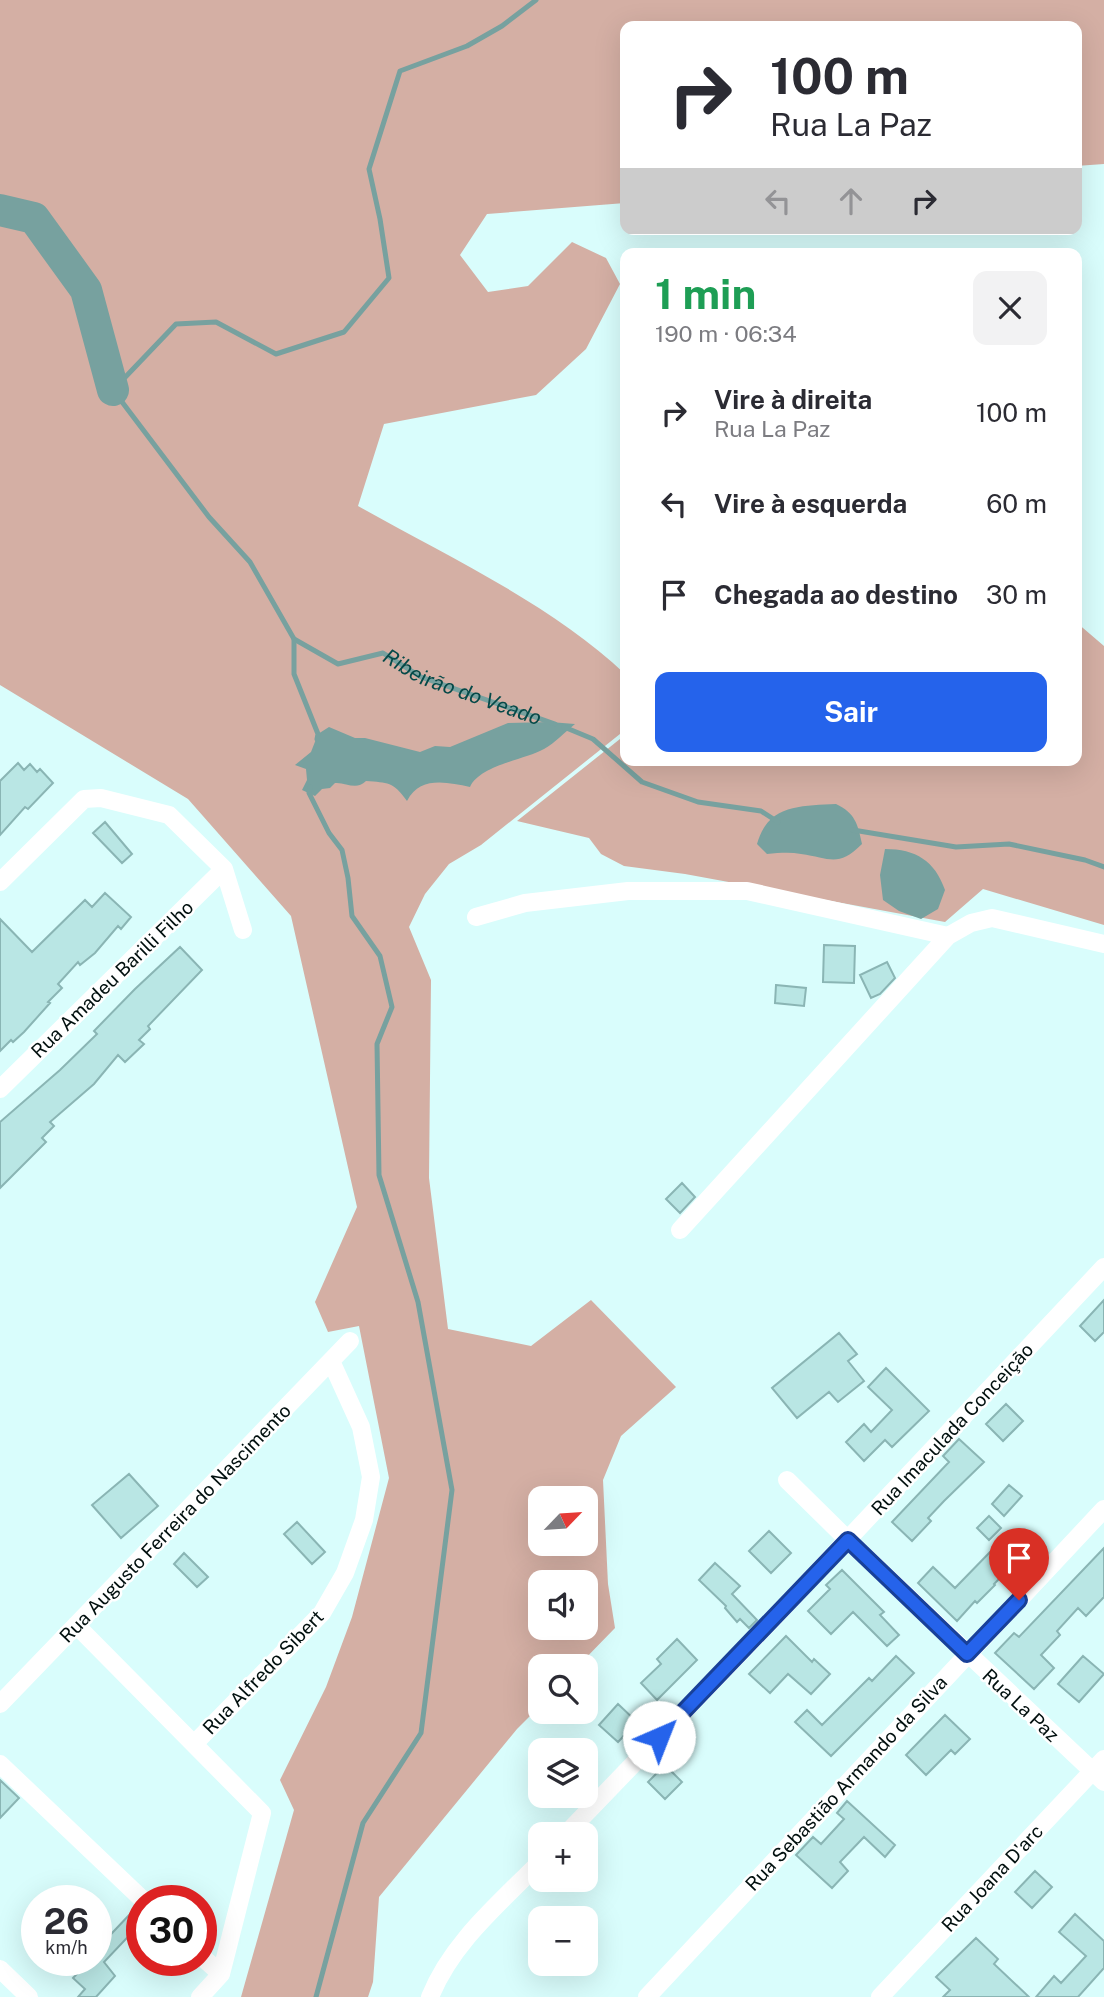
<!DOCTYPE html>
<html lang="pt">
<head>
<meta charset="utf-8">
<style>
  body { margin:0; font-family:"Public Sans",sans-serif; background:#f2f2f3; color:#2b2b33; height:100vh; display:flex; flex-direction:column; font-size:26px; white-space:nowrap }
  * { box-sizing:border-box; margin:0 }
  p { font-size:23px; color:#7c7c81 }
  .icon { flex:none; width:38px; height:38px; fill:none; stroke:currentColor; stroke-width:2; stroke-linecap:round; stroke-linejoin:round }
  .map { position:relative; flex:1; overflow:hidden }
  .side { position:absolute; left:620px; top:248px; width:462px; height:518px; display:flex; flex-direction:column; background:#fff; border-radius:14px; box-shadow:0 7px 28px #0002 }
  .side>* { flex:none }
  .top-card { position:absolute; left:620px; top:21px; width:462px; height:214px; border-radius:14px; box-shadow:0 7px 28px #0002; background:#fff; color:#2b2b33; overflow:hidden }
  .needle { width:46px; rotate:65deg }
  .tools { position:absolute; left:528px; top:1486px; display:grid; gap:14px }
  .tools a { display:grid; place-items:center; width:70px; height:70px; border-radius:14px; background:#fff; box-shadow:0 7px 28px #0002; font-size:35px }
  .speed { position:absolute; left:21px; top:1885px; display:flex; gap:14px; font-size:35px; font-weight:700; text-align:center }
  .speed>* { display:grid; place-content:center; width:91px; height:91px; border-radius:50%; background:#fff; box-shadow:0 7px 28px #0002; line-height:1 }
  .speed small { font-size:18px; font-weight:400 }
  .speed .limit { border:10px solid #d22; background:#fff; color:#111 }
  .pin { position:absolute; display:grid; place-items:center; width:60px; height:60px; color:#fff; margin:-72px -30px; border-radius:50% 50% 50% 0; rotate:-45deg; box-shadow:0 0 7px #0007 }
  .pin .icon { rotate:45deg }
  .me { position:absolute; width:77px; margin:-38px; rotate:44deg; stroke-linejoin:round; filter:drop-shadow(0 0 5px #0008) }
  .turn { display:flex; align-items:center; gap:24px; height:147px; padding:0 35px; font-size:32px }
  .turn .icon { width:91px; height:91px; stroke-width:2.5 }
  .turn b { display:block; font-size:49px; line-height:60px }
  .lanes { display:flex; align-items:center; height:66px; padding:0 35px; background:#0003; justify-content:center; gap:35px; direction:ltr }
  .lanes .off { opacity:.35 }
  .round { display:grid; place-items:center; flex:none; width:74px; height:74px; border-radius:14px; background:#f2f2f3 }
  .summary { display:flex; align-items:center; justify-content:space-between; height:119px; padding:0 35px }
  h1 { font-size:42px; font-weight:700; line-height:52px; color:#1e9e55 }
  .cta { display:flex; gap:14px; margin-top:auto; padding:14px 35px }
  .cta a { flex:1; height:80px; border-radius:14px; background:#2563eb; color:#fff; font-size:28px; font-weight:700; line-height:80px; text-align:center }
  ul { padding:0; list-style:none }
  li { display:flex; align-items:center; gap:21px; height:91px; padding:0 35px }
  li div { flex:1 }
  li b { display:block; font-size:26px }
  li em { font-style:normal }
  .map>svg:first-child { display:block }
  .forest { fill:#d4afa4; fill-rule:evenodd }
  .water { fill:#77a19f }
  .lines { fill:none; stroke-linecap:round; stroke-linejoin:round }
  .stream { stroke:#77a19f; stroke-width:5 }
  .river { stroke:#77a19f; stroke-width:32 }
  .building { fill:#b9e6e4; stroke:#8ab5b4; stroke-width:2 }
  .street { stroke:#fff; stroke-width:18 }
  .route-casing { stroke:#184099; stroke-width:18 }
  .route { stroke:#2563eb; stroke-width:12 }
  .labels { text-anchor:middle; stroke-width:5; stroke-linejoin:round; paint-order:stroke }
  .street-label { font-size:19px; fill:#010f0e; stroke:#fff }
  .water-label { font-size:21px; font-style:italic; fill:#054948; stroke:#fff }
</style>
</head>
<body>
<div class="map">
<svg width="1104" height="1997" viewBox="0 0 1104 1997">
  <rect width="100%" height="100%" fill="#d9fdfc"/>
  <path class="forest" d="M 0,0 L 1104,0 L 1104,164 L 1076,166 L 1076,26 L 625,26 L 625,203 L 487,214 L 460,255 L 488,292 L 528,286 L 572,242 L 606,258 L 620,284 L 586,349 L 536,395 L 384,424 L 358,506 C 445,555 553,605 625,674 L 625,730 L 481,845 L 449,864 L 425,894 L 409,927 L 431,980 L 429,1178 L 448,1329 L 531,1346 L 591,1300 L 676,1387 L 621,1436 L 603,1480 L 608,1584 L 615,1628 L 578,1666 L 541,1666 L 541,1705 L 517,1729 L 379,1897 L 373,1982 L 368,1997 L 241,1997 L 294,1810 L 280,1780 L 326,1687 L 352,1617 L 389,1478 L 359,1326 L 328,1332 L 315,1302 L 357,1207 L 291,916 L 188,799 L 0,685 ZM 541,1498 L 586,1498 L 586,1544 L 541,1544 ZM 541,1582 L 586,1582 L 586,1628 L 541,1628 Z
    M 1076,622 L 1104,646 L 1104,925 L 983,889 L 945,922 L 685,874 L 624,866 L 601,854 L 589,838 L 517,821 L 625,735 L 625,761 L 1076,761 Z"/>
  <path class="water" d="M 550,722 L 575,724 C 565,732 555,743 544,749 C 524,760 480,765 470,787 C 446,782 420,776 407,801 C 393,781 388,783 366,781 C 356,791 346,782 335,783 L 330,788 L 322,789 L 315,796 L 302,790 L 307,780 L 306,769 L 295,765 L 311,752 L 318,734 L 329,727 L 355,738 L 365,738 L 420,752 L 435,746 L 450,747 L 508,723 Z
    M 836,804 C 855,813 858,824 862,844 C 838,868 830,858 801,854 C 790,852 779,853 767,854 L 757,844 C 768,804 801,806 836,804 Z
    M 885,849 C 916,849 935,861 945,890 L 938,909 L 921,919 L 899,911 L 883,900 L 880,875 Z"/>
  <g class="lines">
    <g class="stream">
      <path id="s1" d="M 536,0 L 502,26 L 467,46 L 400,71 L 369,169 L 380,219 L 389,278 L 344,332 L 276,354 L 216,322 L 176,324 L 113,390 L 209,517 L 250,562 L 294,639 L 338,664 L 383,653 L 421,677 L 555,724"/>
      <path d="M 294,639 L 294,674 L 318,734 L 317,739"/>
      <path d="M 564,727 L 593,739 L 642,782 L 698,802 L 761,811 L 778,822"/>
      <path d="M 310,787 L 309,793 L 329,833 L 342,850 L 348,878 L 352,916 L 380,956 L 392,1007 L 377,1044 L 379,1175 L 418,1302 L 452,1490 L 421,1733 L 363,1823 L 316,1997"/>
      <path d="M 853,830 L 956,847 L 1009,844 L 1085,860 L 1104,867"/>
    </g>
    <path class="river" d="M 0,210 L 34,218 L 86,290 L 113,390"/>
  </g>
  <path class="building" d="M 18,763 L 24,770 L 30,764 L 37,772 L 40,769 L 53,783 L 28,809 L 25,807 L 0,835 L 0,781 Z
    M 105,822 L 132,854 L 122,863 L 93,833 Z
    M 105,893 L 131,917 L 121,929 L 118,926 L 95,953 L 80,965 L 78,962 L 58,984 L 62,988 L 48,1002 L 50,1003 L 24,1032 L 13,1042 L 11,1040 L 0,1051 L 0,919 L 32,952 L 85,900 L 92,907 Z
    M 824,945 L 855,946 L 854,983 L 823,982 Z
    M 180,947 L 202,970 L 148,1026 L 150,1029 L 139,1040 L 144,1044 L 125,1062 L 118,1055 L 94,1084 L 50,1122 L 54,1126 L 42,1138 L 46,1142 L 0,1188 L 0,1122 L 60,1070 L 97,1034 L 94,1031 L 135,989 Z
    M 887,962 L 895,978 L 880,994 L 871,998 L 860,975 Z
    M 776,985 L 806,988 L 804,1006 L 775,1003 Z
    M 682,1183 L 695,1197 L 680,1213 L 666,1199 Z
    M 1104,1300 L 1104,1332 L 1095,1341 L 1080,1326 Z
    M 839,1333 L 857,1354 L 848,1361 L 864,1381 L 838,1402 L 829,1392 L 797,1418 L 772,1388 Z
    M 886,1368 L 929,1411 L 892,1447 L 885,1440 L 864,1461 L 846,1442 L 864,1424 L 871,1432 L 892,1410 L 868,1387 Z
    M 1006,1404 L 1023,1421 L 1003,1441 L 986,1424 Z
    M 959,1439 L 984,1462 L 944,1501 L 928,1518 L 931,1521 L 912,1541 L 892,1522 L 949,1462 L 943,1456 Z
    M 129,1474 L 158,1506 L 121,1538 L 92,1505 Z
    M 1009,1485 L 1022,1496 L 1004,1516 L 992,1504 Z
    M 989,1516 L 1001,1528 L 989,1540 L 977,1528 Z
    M 297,1522 L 325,1552 L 312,1564 L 284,1534 Z
    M 769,1531 L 791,1553 L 771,1573 L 749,1551 Z
    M 994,1548 L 1012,1566 L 994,1584 L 995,1585 L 977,1603 L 975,1601 L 957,1621 L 918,1583 L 933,1567 L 955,1588 Z
    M 1104,1548 L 1104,1597 L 1086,1616 L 1078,1608 L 1057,1631 L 1060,1635 L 1041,1655 L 1054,1668 L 1034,1689 L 995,1653 L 1014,1633 L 1019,1637 Z
    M 184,1553 L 208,1577 L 197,1587 L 174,1564 Z
    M 715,1563 L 740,1586 L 732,1594 L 757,1620 L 749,1628 L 740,1619 L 737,1622 L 725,1608 L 726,1606 L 699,1580 Z
    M 842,1570 L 884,1612 L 880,1615 L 899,1635 L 887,1646 L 853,1612 L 831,1634 L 808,1611 L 830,1589 L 826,1585 Z
    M 786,1636 L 812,1662 L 814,1659 L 830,1674 L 811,1694 L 788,1674 L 770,1693 L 749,1674 Z
    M 677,1639 L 697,1660 L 657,1700 L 641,1683 L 661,1664 L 657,1659 Z
    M 896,1656 L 914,1673 L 831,1756 L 795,1722 L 807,1710 L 822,1725 L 869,1678 L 872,1681 Z
    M 1083,1656 L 1104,1674 L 1079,1702 L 1058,1684 Z
    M 618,1704 L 637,1722 L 618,1742 L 599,1725 Z
    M 945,1715 L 970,1739 L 955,1754 L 951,1750 L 926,1775 L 906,1755 Z
    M 665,1765 L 682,1782 L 665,1799 L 648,1782 Z
    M 0,1780 L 19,1798 L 0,1818 Z
    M 847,1801 L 895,1845 L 885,1857 L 864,1837 L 840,1862 L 848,1871 L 832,1888 L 796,1855 L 813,1837 L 821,1844 L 844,1819 L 837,1813 Z
    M 1035,1871 L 1052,1887 L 1032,1908 L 1015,1892 Z
    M 132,1912 L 142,1922 L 104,1962 L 115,1976 L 96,1997 L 78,1997 L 85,1989 L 73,1978 L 90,1960 L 96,1960 L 96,1950 Z
    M 1075,1914 L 1104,1941 L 1104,1968 L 1078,1997 L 1036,1997 L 1054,1976 L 1061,1983 L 1086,1956 L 1059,1932 Z
    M 976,1938 L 998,1959 L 994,1964 L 1029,1997 L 943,1997 L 950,1990 L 936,1977 Z"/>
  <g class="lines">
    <path class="street" d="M 0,882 L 84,799 L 101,798 L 169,815 L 224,869 L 243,930
      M 476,917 L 525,903 L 628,891 L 747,891 L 948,936
      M 0,1089 L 224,869
      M 680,1230 L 948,936 L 971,923 L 992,918 L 1104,944
      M 787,1480 L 848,1540 L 1104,1782
      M 76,1625 L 262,1813 L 221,1974 L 200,1997
      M 0,1704 L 350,1341
      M 194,1744 L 322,1613 L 345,1573 L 364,1520 L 371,1477 L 361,1427 L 331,1361
      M 0,1764 L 143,1900
      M 566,1834 L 771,1621 L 1104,1267
      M 201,1956 L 221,1974
      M 0,1969 L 29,1997
      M 430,1997 C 452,1942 500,1903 541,1861
      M 647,1997 L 1104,1509
      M 880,1997 L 1104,1759"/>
  </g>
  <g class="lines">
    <g class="route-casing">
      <path id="route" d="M 659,1737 L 848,1540 L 967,1654 L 1019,1600"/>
    </g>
    <use href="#route" class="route"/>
  </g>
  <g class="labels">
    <g class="street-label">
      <text transform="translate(112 979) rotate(-44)" y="7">Rua Amadeu Barilli Filho</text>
      <text transform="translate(952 1429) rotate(-47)" y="7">Rua Imaculada Conceição</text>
      <text transform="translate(175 1523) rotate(-46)" y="7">Rua Augusto Ferreira do Nascimento</text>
      <text transform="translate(263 1672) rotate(-46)" y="7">Rua Alfredo Sibert</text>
      <text transform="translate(1021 1705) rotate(43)" y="7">Rua La Paz</text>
      <text transform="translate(846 1783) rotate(-47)" y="7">Rua Sebastião Armando da Silva</text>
      <text transform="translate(992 1878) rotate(-47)" y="7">Rua Joana D'arc</text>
    </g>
    <g class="water-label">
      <text dy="7" stroke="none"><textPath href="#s1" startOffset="1202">Ribeirão do Veado</textPath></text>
    </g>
  </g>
</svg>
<div class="tools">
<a><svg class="needle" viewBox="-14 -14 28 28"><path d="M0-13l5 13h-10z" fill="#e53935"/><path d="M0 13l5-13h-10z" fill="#7c7c81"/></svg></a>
<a><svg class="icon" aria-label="sound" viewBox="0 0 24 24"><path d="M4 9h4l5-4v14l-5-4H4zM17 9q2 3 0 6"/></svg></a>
<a><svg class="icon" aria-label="search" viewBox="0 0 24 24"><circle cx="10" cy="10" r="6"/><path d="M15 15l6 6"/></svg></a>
<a><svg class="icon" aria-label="layers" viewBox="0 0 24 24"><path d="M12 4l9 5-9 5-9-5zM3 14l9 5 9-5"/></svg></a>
<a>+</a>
<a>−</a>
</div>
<div class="speed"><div>26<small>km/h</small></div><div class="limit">30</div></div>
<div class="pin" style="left:1019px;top:1600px;background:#d93025"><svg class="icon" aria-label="arrive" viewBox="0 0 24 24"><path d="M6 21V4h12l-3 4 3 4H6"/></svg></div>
<svg class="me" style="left:659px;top:1737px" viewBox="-20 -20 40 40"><circle r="19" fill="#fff"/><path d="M0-13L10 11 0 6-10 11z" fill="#2563eb"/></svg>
<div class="top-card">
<div class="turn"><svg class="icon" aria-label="right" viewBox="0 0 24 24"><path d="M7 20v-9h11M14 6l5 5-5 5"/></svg><div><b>100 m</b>Rua La Paz</div></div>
<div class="lanes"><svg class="icon off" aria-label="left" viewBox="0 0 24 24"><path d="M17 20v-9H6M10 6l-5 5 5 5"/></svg><svg class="icon off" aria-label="ahead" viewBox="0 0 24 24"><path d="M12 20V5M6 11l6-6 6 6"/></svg><svg class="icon" aria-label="right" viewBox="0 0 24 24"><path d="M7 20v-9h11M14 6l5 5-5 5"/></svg></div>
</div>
<section class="side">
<div class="summary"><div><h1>1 min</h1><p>190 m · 06:34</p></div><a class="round"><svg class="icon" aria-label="close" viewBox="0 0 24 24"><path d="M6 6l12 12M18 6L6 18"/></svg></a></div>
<ul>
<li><svg class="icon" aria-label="right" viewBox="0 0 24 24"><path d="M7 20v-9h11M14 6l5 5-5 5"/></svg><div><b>Vire à direita</b><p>Rua La Paz</p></div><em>100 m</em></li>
<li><svg class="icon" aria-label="left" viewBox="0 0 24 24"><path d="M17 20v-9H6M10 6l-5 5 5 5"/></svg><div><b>Vire à esquerda</b></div><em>60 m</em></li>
<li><svg class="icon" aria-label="arrive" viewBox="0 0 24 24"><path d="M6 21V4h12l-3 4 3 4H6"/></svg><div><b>Chegada ao destino</b></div><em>30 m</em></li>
</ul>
<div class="cta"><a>Sair</a></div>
</section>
</div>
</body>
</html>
